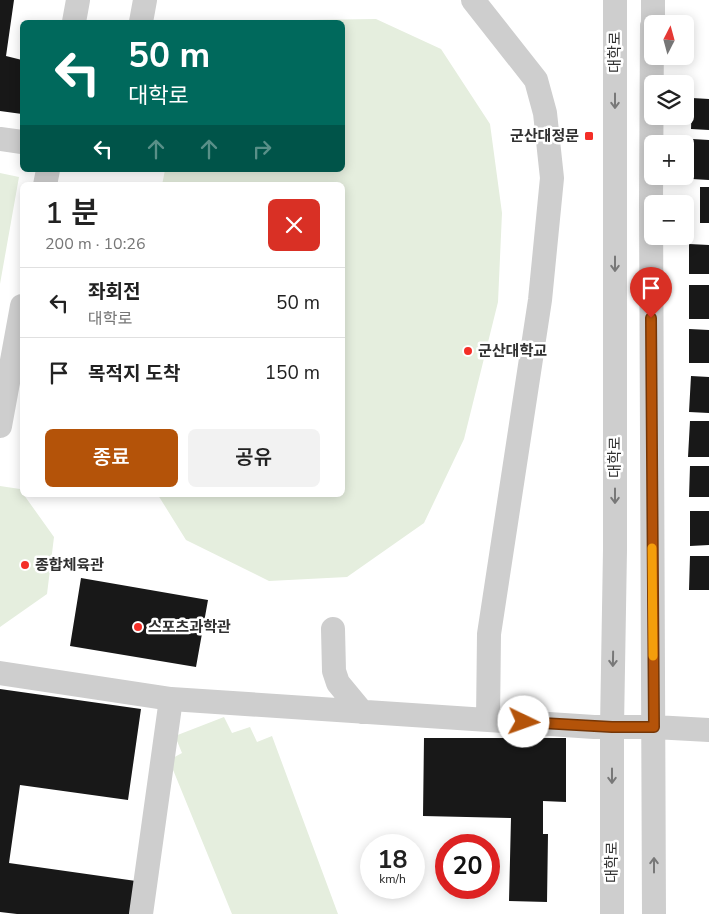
<!DOCTYPE html>
<html lang="ko">
<head>
<meta charset="utf-8">
<style>
  body { margin:0; font-family:"Nunito Sans","Noto Sans KR",sans-serif; background:#f2f2f2; color:#222; height:100vh; display:flex; flex-direction:column; font-size:19px; white-space:nowrap }
  * { box-sizing:border-box; margin:0 }
  p { font-size:16px; color:#767676 }
  .icon { flex:none; width:28px; height:28px; fill:none; stroke:currentColor; stroke-width:2; stroke-linecap:round; stroke-linejoin:round }
  .map { position:relative; flex:1; overflow:hidden }
  .panel { position:absolute; left:20px; top:182px; width:325px; height:315px; display:flex; flex-direction:column; background:#fff; border-radius:8px; box-shadow:0 2px 12px #0003 }
  .panel>* { flex:none }
  .top-card { position:absolute; left:20px; top:20px; width:325px; height:152px; border-radius:8px; box-shadow:0 2px 12px #0003; background:#00695c; color:#fff; overflow:hidden }
  .needle { width:32px; rotate:6deg }
  .tools { position:absolute; left:644px; top:15px; display:grid; gap:10px }
  .tools a { display:grid; place-items:center; width:50px; height:50px; border-radius:8px; background:#fff; box-shadow:0 2px 12px #0003; font-size:25px }
  .speed { position:absolute; left:360px; top:834px; display:flex; gap:10px; font-size:25px; font-weight:700; text-align:center }
  .speed>* { display:grid; place-content:center; width:65px; height:65px; border-radius:50%; background:#fff; box-shadow:0 2px 12px #0003; line-height:1 }
  .speed small { font-size:12px; font-weight:400 }
  .speed .limit { border:8px solid #d22; background:#fff; color:#111 }
  .pin { position:absolute; display:grid; place-items:center; width:42px; height:42px; color:#fff; margin:-51px -21px; border-radius:50% 50% 50% 0; rotate:-45deg; box-shadow:0 0 5px #0007 }
  .pin .icon { rotate:45deg }
  .me { position:absolute; width:55px; margin:-28px; rotate:93deg; stroke-linejoin:round; filter:drop-shadow(0 0 4px #0008) }
  .turn { display:flex; align-items:center; gap:18px; height:105px; padding:0 25px; font-size:22px }
  .turn .icon { width:65px; height:65px; stroke-width:2.5 }
  .turn b { display:block; font-size:35px; line-height:42px }
  .lanes { display:flex; align-items:center; height:48px; padding:0 25px; background:#0003; justify-content:center; gap:25px; direction:ltr }
  .lanes .off { opacity:.35 }
  .round { display:grid; place-items:center; flex:none; width:52px; height:52px; border-radius:8px; background:#f2f2f2 }
  .headline { display:flex; align-items:center; justify-content:space-between; height:85px; padding:0 25px }
  h1 { font-size:30px; font-weight:600; line-height:38px }
  .action { display:flex; gap:10px; margin-top:auto; padding:10px 25px }
  .action a { flex:1; height:58px; border-radius:8px; background:#b45309; color:#fff; font-size:20px; font-weight:600; line-height:58px; text-align:center }
  .action a+a { background:#f2f2f2; color:#222 }
  ul { padding:0; list-style:none }
  li { display:flex; align-items:center; gap:15px; height:70px; padding:0 25px; border-top:1px solid #e0e0e0 }
  li div { flex:1 }
  li b { display:block; font-size:19px }
  li em { font-style:normal }
  .map>svg:first-child { display:block }
  .green { fill:#e5eede }
  .building { fill:#181818 }
  .lines { fill:none; stroke-linecap:round; stroke-linejoin:round }
  .minor { stroke:#cecece; stroke-width:24 }
  .oneway { stroke:#787878 }
  .route-casing { stroke:#753606; stroke-width:12 }
  .route { stroke:#b45309; stroke-width:9 }
  .slow { stroke:#f59e0b; stroke-width:9 }
  .poi-dot { fill:#f42e27; stroke:#fff; stroke-width:2 }
  .labels { text-anchor:middle; stroke-width:5; stroke-linejoin:round; paint-order:stroke }
  .street-label { font-size:15px; fill:#313131; stroke:#fff }
  .poi-label { font-size:15px; font-weight:bold; fill:#313131; stroke:#fff; text-anchor:start }
</style>
</head>
<body>
<div class="map">
<svg width="709" height="914" viewBox="0 0 709 914">
  <rect width="100%" height="100%" fill="#fff"/>
  <path class="green" d="M 376,19 L 441,49 L 490,124 L 502,213 L 498,302 L 464,439 L 424,523 L 347,577 L 269,581 L 186,540 L 158,495 L 342,495 L 342,185 L 162,185 L 165,170 L 342,170 L 342,22 L 302,22 L 308,20 Z
    M 0,173 L 19,177 L 0,284 Z
    M 0,486 L 20,489 L 22,495 L 24,495 L 54,537 L 47,594 L 0,627 Z
    M 224,717 L 232,733 L 250,727 L 257,742 L 272,736 L 338,914 L 232,914 L 169,760 L 182,753 L 175,736 Z"/>
  <path class="building" d="M 0,0 L 14,0 L 6,56 L 22,60 L 22,114 L 0,111 Z
    M 692,98 L 709,99 L 709,130 L 691,129 Z
    M 692,139 L 709,140 L 709,180 L 692,179 Z
    M 700,187 L 709,187 L 709,223 L 700,223 Z
    M 689,244 L 709,245 L 709,274 L 689,274 Z
    M 689,285 L 709,285 L 709,319 L 689,319 Z
    M 689,329 L 709,330 L 709,363 L 689,363 Z
    M 691,376 L 709,377 L 709,413 L 689,412 Z
    M 690,421 L 709,421 L 709,457 L 688,457 Z
    M 690,466 L 709,466 L 709,497 L 689,497 Z
    M 690,511 L 709,511 L 709,545 L 690,546 Z
    M 690,556 L 709,556 L 709,590 L 689,590 Z
    M 81,578 L 208,600 L 196,667 L 70,646 Z
    M 0,689 L 141,709 L 128,800 L 20,785 L 9,863 L 136,881 L 132,914 L 17,914 L 0,912 Z
    M 424,738 L 566,738 L 566,802 L 543,801 L 543,834 L 548,834 L 547,902 L 509,901 L 511,818 L 423,816 Z"/>
  <g class="lines">
    <path class="minor" d="M 473,0 L 536,80 L 545,113 L 552,178 L 540,300 L 489,634 L 488,720
      M 74,22 L 78,0
      M 141,22 L 145,0
      M 653,24 L 653,0
      M 652,26 L 651,202 L 654,914
      M 0,139 L 22,142
      M 45,185 L 48,170
      M 0,426 L 22,306
      M 333,629 L 334,671 L 338,683 L 362,712
      M 0,673 L 171,699 L 141,914
      M 171,699 L 594,727 L 654,727 L 709,730
      M 612,914 L 612,727 L 615,550 L 615,0"/>
  </g>
  <defs><path id="oneway-shaft" d="M-6 0H5M1.5-3L5.5 0L1.5 3" fill="none" stroke-width="1.6" stroke-linecap="round" stroke-linejoin="round" transform="scale(1.25)"/></defs>
  <g class="oneway">
    <use href="#oneway-shaft" transform="translate(615 101) rotate(90)"/>
    <use href="#oneway-shaft" transform="translate(615 264) rotate(90)"/>
    <use href="#oneway-shaft" transform="translate(615 496) rotate(90)"/>
    <use href="#oneway-shaft" transform="translate(613 659) rotate(91)"/>
    <use href="#oneway-shaft" transform="translate(612 776) rotate(90)"/>
    <use href="#oneway-shaft" transform="translate(654 865) rotate(-90)"/>
  </g>
  <g class="lines">
    <g class="route-casing">
      <path id="route" d="M 524,722 L 612,727 L 654,727 L 651,318"/>
    </g>
    <use href="#route" class="route"/>
    <path class="slow" d="M 652,548 L 653,656"/>
  </g>
  <g class="poi-dot">
    <rect x="584" y="131" width="10" height="10" rx="2.5"/>
    <circle cx="468" cy="351" r="5"/>
    <circle cx="25" cy="565" r="5"/>
    <circle cx="138" cy="627" r="5"/>
  </g>
  <g class="labels">
    <g class="street-label">
      <text transform="translate(615 52) rotate(-90)" y="5">대학로</text>
      <text transform="translate(615 457) rotate(-90)" y="5">대학로</text>
      <text transform="translate(612 862) rotate(-90)" y="5">대학로</text>
    </g>
    <g class="poi-label">
      <text x="579" y="141" text-anchor="end">군산대정문</text>
      <text x="478" y="356">군산대학교</text>
      <text x="35" y="570">종합체육관</text>
      <text x="148" y="632">스포츠과학관</text>
    </g>
  </g>
</svg>
<div class="tools">
<a><svg class="needle" viewBox="-14 -14 28 28"><path d="M0-13l5 13h-10z" fill="#e53935"/><path d="M0 13l5-13h-10z" fill="#767676"/></svg></a>
<a><svg class="icon" aria-label="layers" viewBox="0 0 24 24"><path d="M12 4l9 5-9 5-9-5zM3 14l9 5 9-5"/></svg></a>
<a>+</a>
<a>−</a>
</div>
<div class="speed"><div>18<small>km/h</small></div><div class="limit">20</div></div>
<div class="pin" style="left:651px;top:318px;background:#d93025"><svg class="icon" aria-label="arrive" viewBox="0 0 24 24"><path d="M6 21V4h12l-3 4 3 4H6"/></svg></div>
<svg class="me" style="left:524px;top:722px" viewBox="-20 -20 40 40"><circle r="19" fill="#fff"/><path d="M0-13L10 11 0 6-10 11z" fill="#b45309"/></svg>
<div class="top-card">
<div class="turn"><svg class="icon" aria-label="left" viewBox="0 0 24 24"><path d="M17 20v-9H6M10 6l-5 5 5 5"/></svg><div><b>50 m</b>대학로</div></div>
<div class="lanes"><svg class="icon" aria-label="left" viewBox="0 0 24 24"><path d="M17 20v-9H6M10 6l-5 5 5 5"/></svg><svg class="icon off" aria-label="ahead" viewBox="0 0 24 24"><path d="M12 20V5M6 11l6-6 6 6"/></svg><svg class="icon off" aria-label="ahead" viewBox="0 0 24 24"><path d="M12 20V5M6 11l6-6 6 6"/></svg><svg class="icon off" aria-label="right" viewBox="0 0 24 24"><path d="M7 20v-9h11M14 6l5 5-5 5"/></svg></div>
</div>
<section class="panel">
<div class="headline"><div><h1>1 분</h1><p>200 m · 10:26</p></div><a class="round" style="background:#d93025;color:#fff"><svg class="icon" aria-label="close" viewBox="0 0 24 24"><path d="M6 6l12 12M18 6L6 18"/></svg></a></div>
<ul>
<li><svg class="icon" aria-label="left" viewBox="0 0 24 24"><path d="M17 20v-9H6M10 6l-5 5 5 5"/></svg><div><b>좌회전</b><p>대학로</p></div><em>50 m</em></li>
<li><svg class="icon" aria-label="arrive" viewBox="0 0 24 24"><path d="M6 21V4h12l-3 4 3 4H6"/></svg><div><b>목적지 도착</b></div><em>150 m</em></li>
</ul>
<div class="action"><a>종료</a><a>공유</a></div>
</section>
</div>
</body>
</html>
